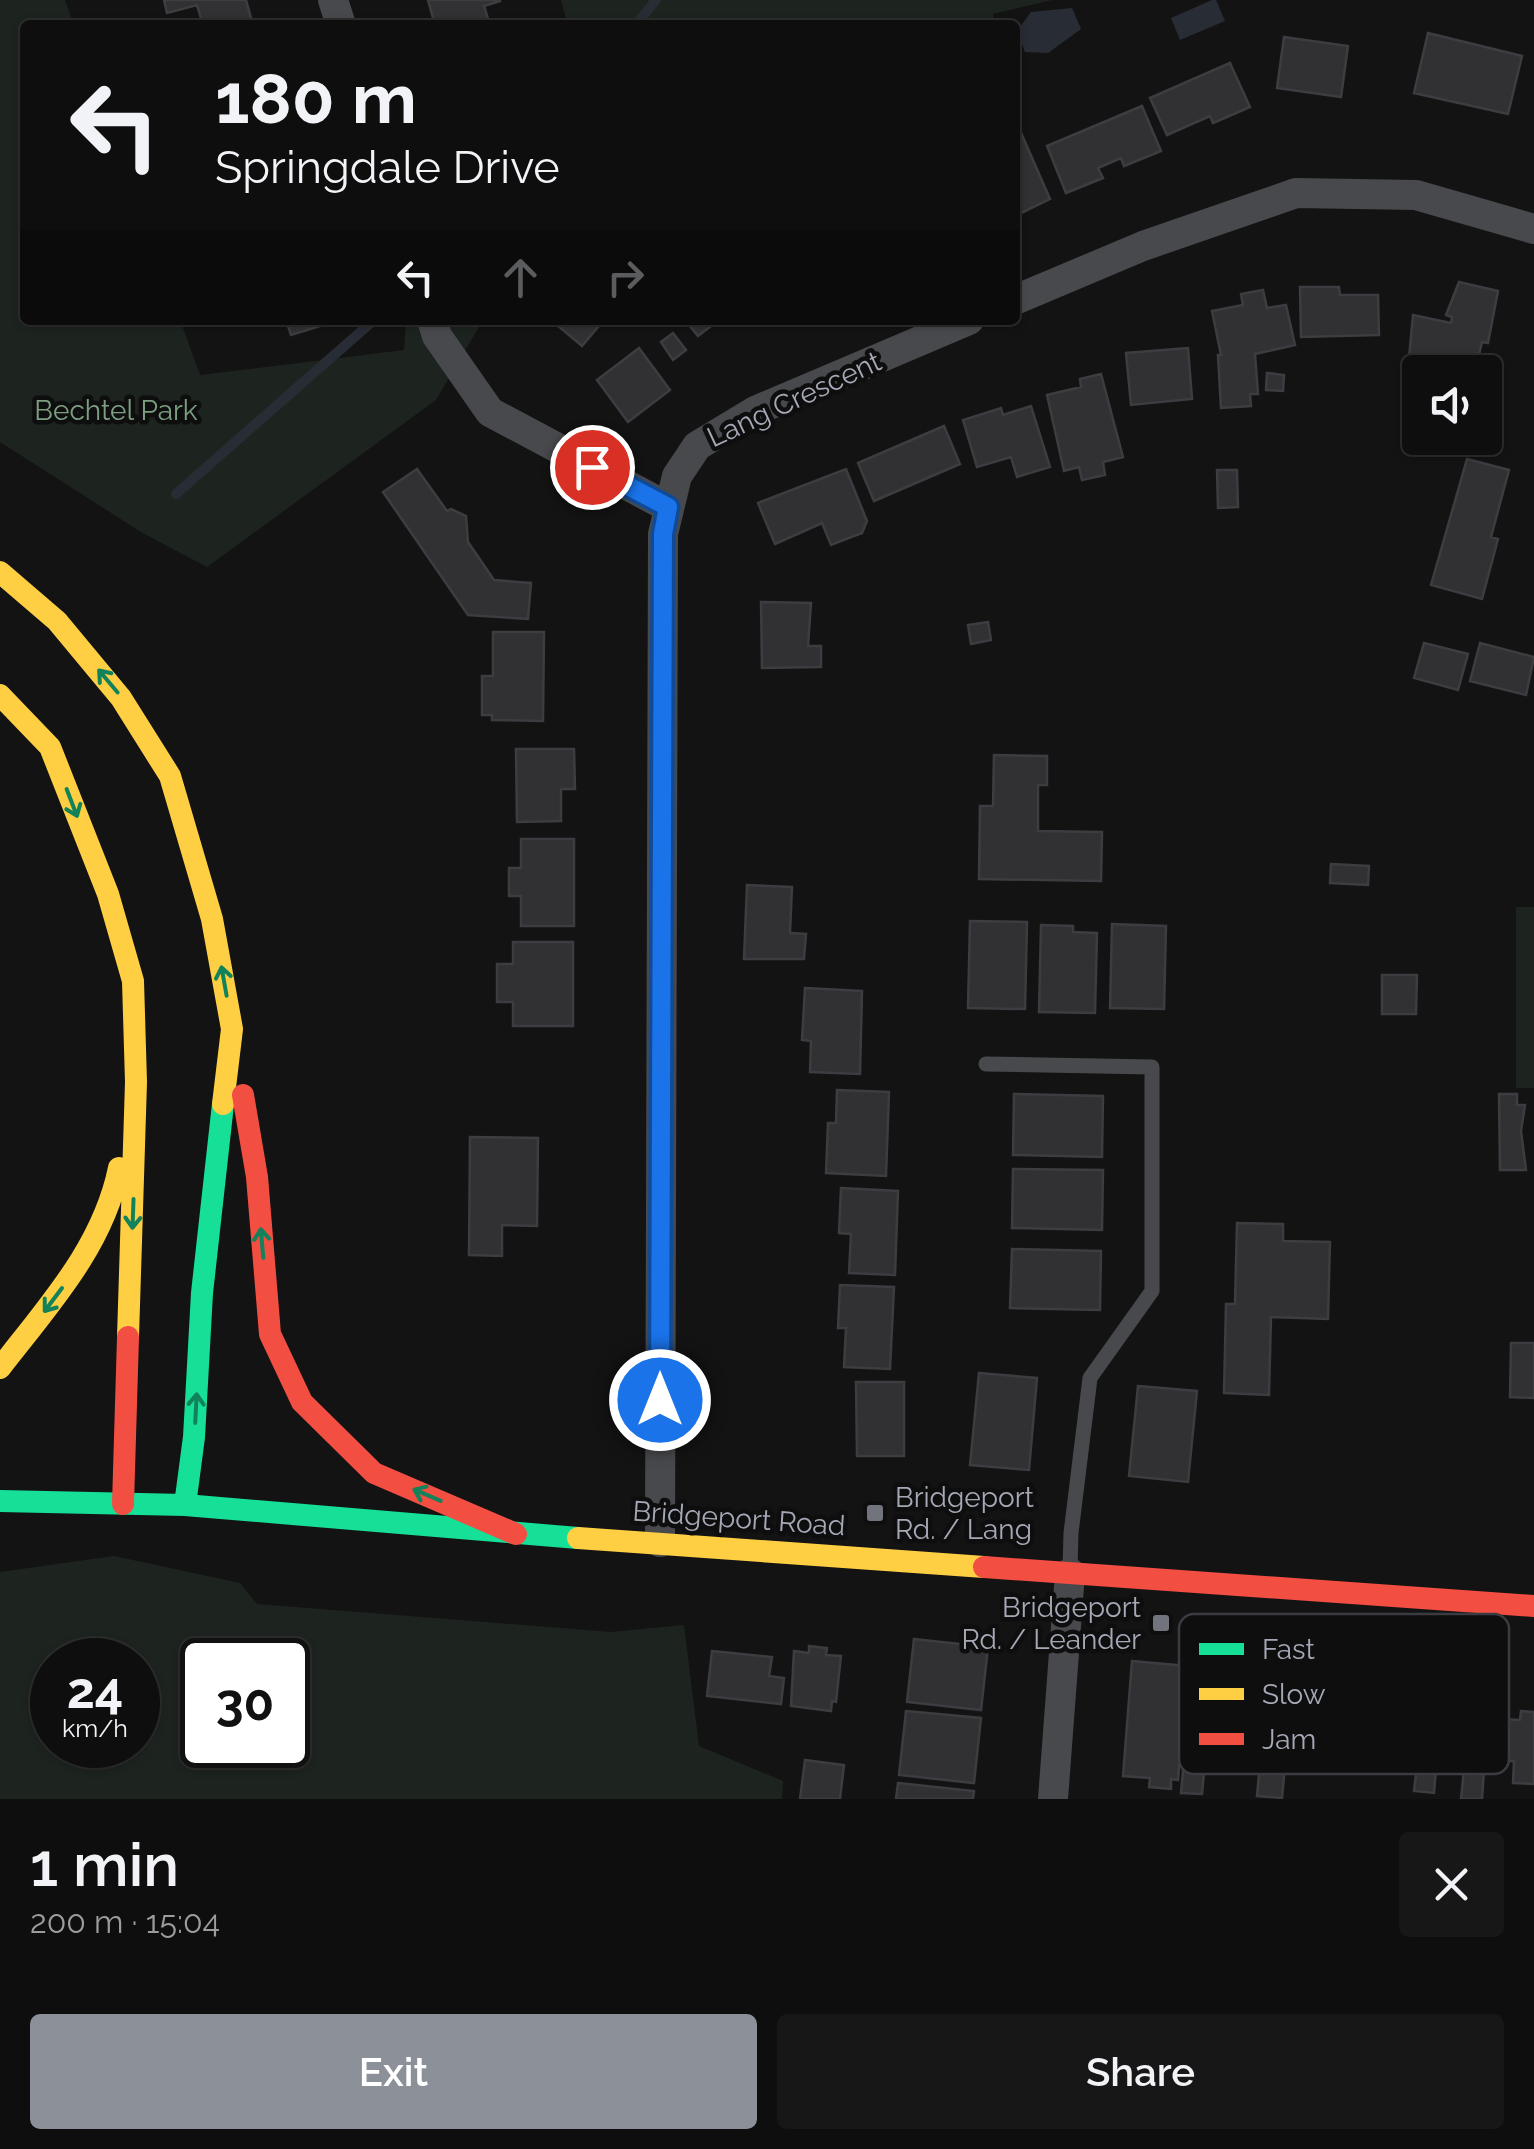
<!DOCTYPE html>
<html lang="en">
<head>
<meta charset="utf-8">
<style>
  body { margin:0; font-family:Raleway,sans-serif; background:#171718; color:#f1f3f6; height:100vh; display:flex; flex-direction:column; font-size:38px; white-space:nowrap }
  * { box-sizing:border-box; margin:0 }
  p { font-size:32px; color:#9b9c9e }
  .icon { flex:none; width:55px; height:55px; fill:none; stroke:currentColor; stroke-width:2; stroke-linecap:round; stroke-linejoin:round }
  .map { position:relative; height:1799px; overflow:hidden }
  .panel { display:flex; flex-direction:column; background:#0e0e0f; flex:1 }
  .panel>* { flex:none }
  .guide { position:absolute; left:20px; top:20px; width:1000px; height:305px; border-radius:10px; box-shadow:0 2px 8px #0004,0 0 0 2px #2e2e2f; background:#0e0e0f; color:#f1f3f6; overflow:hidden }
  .tools { position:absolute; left:1402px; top:355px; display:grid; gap:20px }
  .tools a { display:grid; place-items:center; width:100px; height:100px; border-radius:10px; background:#0e0e0f; box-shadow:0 2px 8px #0004,0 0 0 2px #2e2e2f; font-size:50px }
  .speed { position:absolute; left:30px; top:1638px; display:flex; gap:20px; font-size:50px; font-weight:700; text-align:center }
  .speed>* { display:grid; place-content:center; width:130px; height:130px; border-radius:50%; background:#0e0e0f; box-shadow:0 2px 8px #0004,0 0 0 2px #2e2e2f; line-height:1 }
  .speed small { font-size:25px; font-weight:400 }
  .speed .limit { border:5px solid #111; border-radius:15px; background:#fff; color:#111 }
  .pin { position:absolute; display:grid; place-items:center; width:85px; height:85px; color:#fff; margin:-42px; border:5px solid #fff; border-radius:50%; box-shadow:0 2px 10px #0007 }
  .me { position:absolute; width:110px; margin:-55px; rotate:0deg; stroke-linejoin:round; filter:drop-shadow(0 0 8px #0008) }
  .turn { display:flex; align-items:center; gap:35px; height:210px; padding:0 30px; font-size:45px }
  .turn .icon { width:130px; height:130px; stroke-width:2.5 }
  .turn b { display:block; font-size:70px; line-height:85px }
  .lanes { display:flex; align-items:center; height:95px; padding:0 30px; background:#0003; justify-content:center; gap:50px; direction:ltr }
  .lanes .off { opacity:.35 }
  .round { display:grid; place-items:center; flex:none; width:105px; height:105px; border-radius:10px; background:#171718 }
  .head { display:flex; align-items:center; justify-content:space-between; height:170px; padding:0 30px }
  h1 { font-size:60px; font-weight:600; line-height:75px }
  .cta { display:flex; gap:20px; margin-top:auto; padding:20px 30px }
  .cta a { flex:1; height:115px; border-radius:10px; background:#8c9099; color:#fff; font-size:40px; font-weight:600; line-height:115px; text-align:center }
  .cta a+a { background:#171718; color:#f1f3f6 }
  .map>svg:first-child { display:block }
  .green { fill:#1d241f; fill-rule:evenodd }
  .water { fill:#282d35 }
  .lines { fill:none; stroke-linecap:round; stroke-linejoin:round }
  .stream { stroke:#282d35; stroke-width:10 }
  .building { fill:#313133; stroke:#3c3d40; stroke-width:2.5 }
  .lane { stroke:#48494c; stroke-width:15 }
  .street { stroke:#48494c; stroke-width:30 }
  .fast { stroke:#16e098; stroke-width:22 }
  .slow { stroke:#ffcf43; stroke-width:22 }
  .jam { stroke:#f24e42; stroke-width:22 }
  .oneway { stroke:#12825a }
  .route-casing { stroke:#114b97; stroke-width:25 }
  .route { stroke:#1a73e8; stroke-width:18 }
  .poi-dot { fill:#72747d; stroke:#0e0e0f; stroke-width:4 }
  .labels { text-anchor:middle; stroke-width:9; stroke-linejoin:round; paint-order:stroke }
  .street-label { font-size:28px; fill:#a5a8b5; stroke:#0e0e0f }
  .park-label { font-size:28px; fill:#7c9f81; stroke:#0e0e0f }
  .poi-label { font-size:28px; fill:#a5a8b5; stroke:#0e0e0f; text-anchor:start }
  .key { fill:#0e0e0f; stroke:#3b3c41; stroke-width:2.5 }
  .key-label { font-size:28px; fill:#a5a8b5 }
</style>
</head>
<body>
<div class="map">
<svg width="1534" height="1799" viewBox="0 0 1534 1799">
  <rect width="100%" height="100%" fill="#131314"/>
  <path class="green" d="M 0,0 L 65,0 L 74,25 L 25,25 L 25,320 L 180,320 L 200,375 L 404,350 L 406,320 L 483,320 L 436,400 L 207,567 L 141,532 L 0,442 Z
    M 561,0 L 1052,0 L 993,14 L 993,25 L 568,25 Z
    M 1516,907 L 1534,907 L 1534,1088 L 1516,1088 Z
    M 114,1556 L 240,1583 L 257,1604 L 611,1632 L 684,1625 L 699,1746 L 783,1781 L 782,1799 L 0,1799 L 0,1572 ZM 52,1660 L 138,1660 L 138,1745 L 52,1745 ZM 202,1660 L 288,1660 L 288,1745 L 202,1745 Z"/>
  <path class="water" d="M 1212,0 L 1216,0 L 1225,21 L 1180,40 L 1171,18 Z
    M 1072,8 L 1081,29 L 1048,53 L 1025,52 L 1017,31 L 1031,12 Z"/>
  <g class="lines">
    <path class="stream" d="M 636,25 L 656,0
      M 176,494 L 374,320"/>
  </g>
  <path class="building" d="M 164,0 L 246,0 L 253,25 L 203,25 L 197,5 L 167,13 Z
    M 428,0 L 500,0 L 500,1 L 484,6 L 490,25 L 435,25 Z
    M 1428,33 L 1522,56 L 1508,114 L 1414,93 Z
    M 1284,37 L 1348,46 L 1341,97 L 1277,88 Z
    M 1230,63 L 1250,107 L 1213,123 L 1210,116 L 1167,135 L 1150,98 Z
    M 1142,106 L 1161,151 L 1124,166 L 1121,158 L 1098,168 L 1103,178 L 1066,193 L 1047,146 Z
    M 1015,119 L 1050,199 L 1015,216 Z
    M 1459,282 L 1498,291 L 1488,343 L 1482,342 L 1475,372 L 1409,358 L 1413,315 L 1451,323 L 1452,317 L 1446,315 Z
    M 1300,287 L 1339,287 L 1340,295 L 1378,295 L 1379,335 L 1301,337 Z
    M 1263,290 L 1267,308 L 1286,305 L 1295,345 L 1255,354 L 1258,394 L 1250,394 L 1251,406 L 1221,408 L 1218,355 L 1221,355 L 1212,311 L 1243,305 L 1241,294 Z
    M 286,320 L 333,320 L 333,322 L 291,335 Z
    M 551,320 L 604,320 L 582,346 Z
    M 685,320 L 719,320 L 698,336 Z
    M 673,333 L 686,350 L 673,360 L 661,342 Z
    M 639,348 L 670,390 L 628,422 L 597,380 Z
    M 1188,348 L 1192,399 L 1131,405 L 1126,353 Z
    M 1267,373 L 1284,375 L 1283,391 L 1266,390 Z
    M 1101,374 L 1123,457 L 1103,462 L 1105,475 L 1082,480 L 1079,467 L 1064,471 L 1047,395 L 1081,387 L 1080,379 Z
    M 1031,406 L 1050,467 L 1017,477 L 1011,457 L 977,467 L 963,420 L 1001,408 L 1003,415 Z
    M 944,426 L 960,464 L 874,501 L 858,463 Z
    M 1467,459 L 1509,470 L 1491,537 L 1498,539 L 1482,599 L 1431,585 Z
    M 417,469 L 447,511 L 451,509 L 466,516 L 468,542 L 494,580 L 531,583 L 528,619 L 468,615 L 383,492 Z
    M 846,469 L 867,521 L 862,533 L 831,545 L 822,523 L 775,544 L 758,503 Z
    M 1217,470 L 1237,470 L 1238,507 L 1218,508 Z
    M 761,602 L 811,603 L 808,646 L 821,646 L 821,667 L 762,668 Z
    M 988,622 L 991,640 L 971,644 L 968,625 Z
    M 493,632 L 544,632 L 543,721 L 492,720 L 492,715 L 482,715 L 482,676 L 493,676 Z
    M 1424,643 L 1468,654 L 1458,690 L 1414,678 Z
    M 1480,643 L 1534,657 L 1526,695 L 1470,681 Z
    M 516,749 L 574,749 L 575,789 L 561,789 L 561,821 L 517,822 Z
    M 994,755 L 1047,756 L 1047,785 L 1038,785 L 1038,831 L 1102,832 L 1101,881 L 979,879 L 980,806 L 993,806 Z
    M 521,839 L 574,839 L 574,926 L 521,926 L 521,896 L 509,896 L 509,868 L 521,868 Z
    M 1331,864 L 1369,866 L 1368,885 L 1330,883 Z
    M 747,885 L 792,887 L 790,933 L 806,934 L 804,959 L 744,959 Z
    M 970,921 L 1027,922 L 1025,1009 L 968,1008 Z
    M 1112,924 L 1166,926 L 1164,1009 L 1110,1008 Z
    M 1041,925 L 1073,926 L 1073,932 L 1097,933 L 1095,1013 L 1039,1012 Z
    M 513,942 L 573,942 L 573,1026 L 513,1026 L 513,1002 L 497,1002 L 497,964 L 513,964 Z
    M 1382,975 L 1417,975 L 1416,1014 L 1382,1014 Z
    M 805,988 L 862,991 L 860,1074 L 810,1072 L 811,1041 L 802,1040 Z
    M 837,1090 L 889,1092 L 886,1176 L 826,1173 L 828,1123 L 836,1123 Z
    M 1014,1094 L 1103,1096 L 1102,1157 L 1013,1155 Z
    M 1499,1094 L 1517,1094 L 1517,1105 L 1525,1105 L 1521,1131 L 1526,1170 L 1500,1170 Z
    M 470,1137 L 538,1138 L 537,1226 L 502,1225 L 502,1256 L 469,1255 Z
    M 1013,1169 L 1103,1170 L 1102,1230 L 1012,1228 Z
    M 841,1188 L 898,1191 L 895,1275 L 849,1273 L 851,1234 L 839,1233 Z
    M 1237,1223 L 1283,1224 L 1283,1241 L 1330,1242 L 1328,1319 L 1271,1317 L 1269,1395 L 1224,1393 L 1226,1304 L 1235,1304 Z
    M 1012,1249 L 1101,1251 L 1100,1310 L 1010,1308 Z
    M 840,1285 L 894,1287 L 890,1369 L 844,1367 L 846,1328 L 838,1328 Z
    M 1511,1343 L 1534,1343 L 1534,1398 L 1510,1397 Z
    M 979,1373 L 1037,1378 L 1029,1470 L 970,1465 Z
    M 856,1382 L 904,1382 L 904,1456 L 857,1456 Z
    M 1138,1386 L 1197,1391 L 1188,1482 L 1129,1476 Z
    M 914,1639 L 988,1647 L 981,1710 L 907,1702 Z
    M 809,1646 L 827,1648 L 826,1655 L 841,1656 L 836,1702 L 832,1701 L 831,1711 L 791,1706 L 794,1651 L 809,1653 Z
    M 712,1651 L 772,1657 L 769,1676 L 784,1678 L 781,1704 L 707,1696 Z
    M 1132,1661 L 1187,1666 L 1178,1780 L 1171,1779 L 1171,1789 L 1149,1787 L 1150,1778 L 1123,1776 Z
    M 906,1711 L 981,1718 L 974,1783 L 899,1775 Z
    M 1521,1711 L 1534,1712 L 1534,1784 L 1513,1783 L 1514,1761 L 1497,1761 L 1499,1719 L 1520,1720 Z
    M 1261,1752 L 1286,1754 L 1282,1798 L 1257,1796 Z
    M 805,1760 L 844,1765 L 840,1799 L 800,1799 Z
    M 1184,1760 L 1205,1761 L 1202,1794 L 1181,1793 Z
    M 1417,1766 L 1436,1768 L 1434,1793 L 1414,1791 Z
    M 1464,1769 L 1484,1770 L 1482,1799 L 1461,1799 Z
    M 898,1783 L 974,1791 L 973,1799 L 896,1799 Z"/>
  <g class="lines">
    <path class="lane" d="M 986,1064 L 1152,1067 L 1152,1291 L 1090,1378 L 1071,1533 L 1070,1569"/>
    <path class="street" d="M 333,0 L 341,25
      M 1015,300 L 1143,246 L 1296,193 L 1416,195 L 1534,229
      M 432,320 L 437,336 L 490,412 L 668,507
      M 660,1542 L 663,534 L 677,476 L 697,446 L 755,411 L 969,320
      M 1053,1799 L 1070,1573"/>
    <path class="fast" d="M 0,1501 L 185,1505 L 578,1538
      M 185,1505 L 194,1437 L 202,1293 L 223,1104"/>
    <path class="slow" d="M 0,572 L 57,621 L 121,698 L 170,776 L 212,919 L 232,1029 L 223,1104
      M 0,695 L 50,747 L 108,894 L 133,981 L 136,1082 L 128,1337
      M 0,1368 C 48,1306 103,1247 119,1168
      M 578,1538 L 984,1567"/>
    <path class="jam" d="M 243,1095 L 257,1177 L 270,1334 L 302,1402 L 374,1473 L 516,1534
      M 123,1504 L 128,1337
      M 984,1567 L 1534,1606"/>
  </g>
  <defs><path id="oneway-shaft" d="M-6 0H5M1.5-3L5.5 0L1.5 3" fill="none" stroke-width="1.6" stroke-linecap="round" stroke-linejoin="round" transform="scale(2.5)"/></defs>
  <g class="oneway">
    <use href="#oneway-shaft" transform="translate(108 681) rotate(-130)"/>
    <use href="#oneway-shaft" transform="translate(72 803) rotate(69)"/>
    <use href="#oneway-shaft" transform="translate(224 981) rotate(-100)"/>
    <use href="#oneway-shaft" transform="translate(133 1214) rotate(92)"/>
    <use href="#oneway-shaft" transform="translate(262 1243) rotate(-95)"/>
    <use href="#oneway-shaft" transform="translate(53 1300) rotate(127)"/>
    <use href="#oneway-shaft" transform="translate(196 1408) rotate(-87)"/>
    <use href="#oneway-shaft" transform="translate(427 1495) rotate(-157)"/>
  </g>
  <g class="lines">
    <g class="route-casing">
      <path id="route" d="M 592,467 L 668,507 L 663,534 L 660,1400"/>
    </g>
    <use href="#route" class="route"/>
  </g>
  <g class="poi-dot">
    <rect x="865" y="1503" width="20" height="20" rx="5"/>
    <rect x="1151" y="1613" width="20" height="20" rx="5"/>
  </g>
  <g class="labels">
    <g class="street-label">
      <text transform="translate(794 399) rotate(-25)" y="10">Lang Crescent</text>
      <text transform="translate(739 1518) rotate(4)" y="10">Bridgeport Road</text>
    </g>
    <g class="park-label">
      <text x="116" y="420">Bechtel Park</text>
    </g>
    <g class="poi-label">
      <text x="895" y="1507">Bridgeport<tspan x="895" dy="32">Rd. / Lang</tspan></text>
      <text x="1141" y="1617" text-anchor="end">Bridgeport<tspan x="1141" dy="32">Rd. / Leander</tspan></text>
    </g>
  </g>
  <rect x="1179" y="1614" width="330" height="160" rx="15" class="key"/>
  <rect x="1199" y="1643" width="45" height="12" fill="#16e098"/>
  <rect x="1199" y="1688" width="45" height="12" fill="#ffcf43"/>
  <rect x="1199" y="1733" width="45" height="12" fill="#f24e42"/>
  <g class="key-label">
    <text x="1262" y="1659">Fast</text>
    <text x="1262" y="1704">Slow</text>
    <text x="1262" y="1749">Jam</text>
  </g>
</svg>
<div class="tools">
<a><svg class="icon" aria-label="sound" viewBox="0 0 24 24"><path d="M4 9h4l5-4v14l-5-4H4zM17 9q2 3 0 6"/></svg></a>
</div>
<div class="speed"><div>24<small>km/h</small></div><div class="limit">30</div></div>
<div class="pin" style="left:592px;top:467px;background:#d93025"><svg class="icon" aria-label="arrive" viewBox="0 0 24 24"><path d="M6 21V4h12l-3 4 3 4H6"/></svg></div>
<svg class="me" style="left:660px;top:1400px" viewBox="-20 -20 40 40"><circle r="17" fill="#1a73e8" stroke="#fff" stroke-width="3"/><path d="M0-11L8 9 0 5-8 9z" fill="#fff"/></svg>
<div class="guide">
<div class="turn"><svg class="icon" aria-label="left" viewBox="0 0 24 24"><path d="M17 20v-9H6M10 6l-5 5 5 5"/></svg><div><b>180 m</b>Springdale Drive</div></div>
<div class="lanes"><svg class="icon" aria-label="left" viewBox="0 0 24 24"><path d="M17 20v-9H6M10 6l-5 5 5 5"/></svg><svg class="icon off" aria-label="ahead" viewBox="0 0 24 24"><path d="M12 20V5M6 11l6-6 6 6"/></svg><svg class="icon off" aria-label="right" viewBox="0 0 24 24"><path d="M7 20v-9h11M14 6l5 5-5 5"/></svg></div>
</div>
</div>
<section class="panel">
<div class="head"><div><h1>1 min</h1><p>200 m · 15:04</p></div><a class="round"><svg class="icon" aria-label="close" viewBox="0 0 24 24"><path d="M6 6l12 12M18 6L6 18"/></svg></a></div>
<div class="cta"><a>Exit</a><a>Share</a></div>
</section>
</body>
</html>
